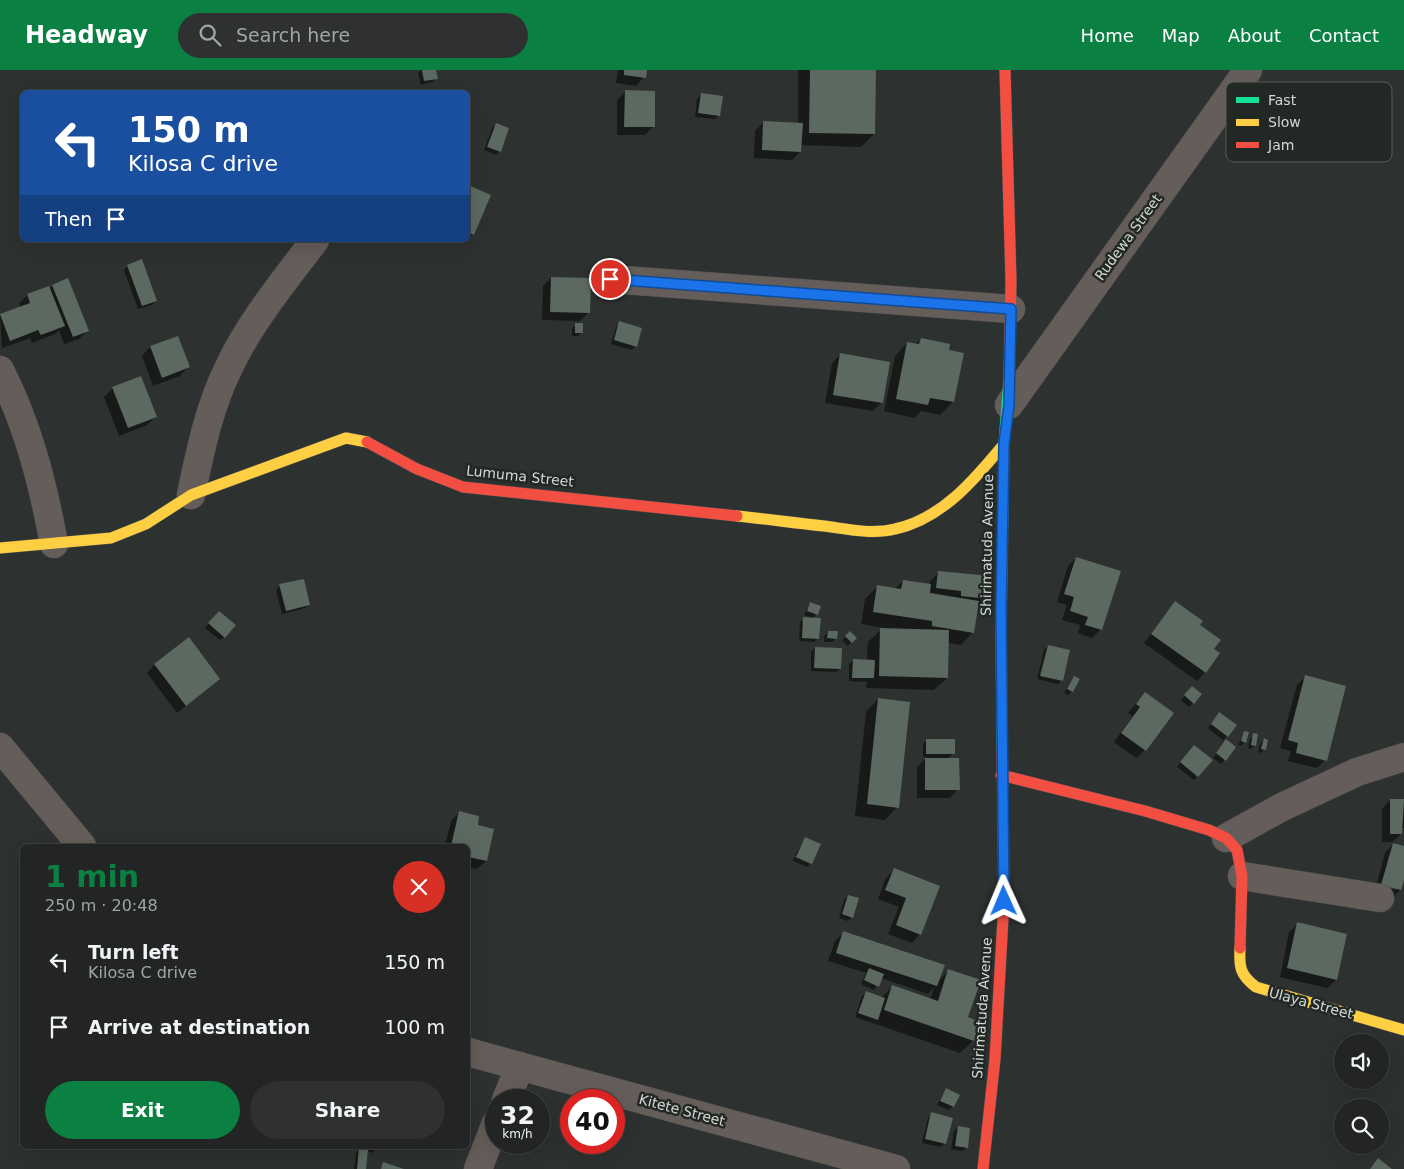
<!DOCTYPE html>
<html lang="en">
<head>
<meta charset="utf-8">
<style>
  body { margin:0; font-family:"DejaVu Sans",sans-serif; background:#2e3130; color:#f1f3f6; height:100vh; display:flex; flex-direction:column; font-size:19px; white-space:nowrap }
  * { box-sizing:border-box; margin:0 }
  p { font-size:16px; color:#a2a5a6 }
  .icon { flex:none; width:28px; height:28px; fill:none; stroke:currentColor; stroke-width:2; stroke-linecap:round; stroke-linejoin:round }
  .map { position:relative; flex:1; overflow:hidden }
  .sheet { position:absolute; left:20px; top:774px; width:450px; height:305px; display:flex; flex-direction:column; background:#222523; border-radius:8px; box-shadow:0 5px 20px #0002,0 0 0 1px #3f4241 }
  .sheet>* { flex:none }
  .top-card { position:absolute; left:20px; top:20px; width:450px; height:152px; border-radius:8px; box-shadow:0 5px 20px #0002,0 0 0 1px #3f4241; background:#1a4fa0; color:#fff; overflow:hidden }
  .tools { position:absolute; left:1334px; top:964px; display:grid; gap:10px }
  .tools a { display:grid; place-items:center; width:55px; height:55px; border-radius:50%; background:#222523; box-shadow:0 5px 20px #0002,0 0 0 1px #3f4241; font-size:25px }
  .speed { position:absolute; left:485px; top:1019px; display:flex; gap:10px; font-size:25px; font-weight:700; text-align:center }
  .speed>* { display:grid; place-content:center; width:65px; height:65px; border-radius:50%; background:#222523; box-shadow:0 5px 20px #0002,0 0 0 1px #3f4241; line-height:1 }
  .speed small { font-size:12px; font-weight:400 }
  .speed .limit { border:8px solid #d22; background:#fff; color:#111 }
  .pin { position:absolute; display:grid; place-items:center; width:42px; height:42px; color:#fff; margin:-21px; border:2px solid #fff; border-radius:50%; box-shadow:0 1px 5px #0007 }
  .me { position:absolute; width:55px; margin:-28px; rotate:359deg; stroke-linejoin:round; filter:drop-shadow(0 0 4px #0008) }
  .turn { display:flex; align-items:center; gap:18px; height:105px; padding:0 25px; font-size:22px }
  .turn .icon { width:65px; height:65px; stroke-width:2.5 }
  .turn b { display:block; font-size:35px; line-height:42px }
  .then { display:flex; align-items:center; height:48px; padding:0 25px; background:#0003; gap:10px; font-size:19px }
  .round { display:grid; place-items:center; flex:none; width:52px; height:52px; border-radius:26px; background:#2e3130 }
  .overview { display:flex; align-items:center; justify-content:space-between; height:85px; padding:0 25px }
  h1 { font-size:30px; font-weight:800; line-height:38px; color:#0b8043 }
  .cta { display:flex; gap:10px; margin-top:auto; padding:10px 25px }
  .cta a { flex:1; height:58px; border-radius:30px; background:#0b8043; color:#fff; font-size:20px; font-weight:800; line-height:58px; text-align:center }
  .cta a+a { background:#2e3130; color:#f1f3f6 }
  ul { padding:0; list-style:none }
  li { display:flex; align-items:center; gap:15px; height:65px; padding:0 25px }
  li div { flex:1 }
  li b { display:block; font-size:19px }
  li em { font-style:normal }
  header { display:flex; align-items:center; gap:30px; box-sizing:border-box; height:70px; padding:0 25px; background:#0b8043; color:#fff }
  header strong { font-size:24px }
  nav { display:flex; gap:28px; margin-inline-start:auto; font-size:18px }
  .search { width:350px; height:45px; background:#2e3130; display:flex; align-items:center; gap:12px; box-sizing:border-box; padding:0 18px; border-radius:28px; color:#a2a5a6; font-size:19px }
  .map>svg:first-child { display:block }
  .shadow { fill:#0007 }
  .building { fill:#5b6961 }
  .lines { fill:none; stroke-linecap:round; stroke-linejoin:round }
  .street-casing { stroke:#4c4e4d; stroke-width:29 }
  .fast-casing { stroke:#4c4e4d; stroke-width:12 }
  .slow-casing { stroke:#4c4e4d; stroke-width:12 }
  .jam-casing { stroke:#4c4e4d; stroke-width:12 }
  .street { stroke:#645d5a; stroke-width:28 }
  .fast { stroke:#16e098; stroke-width:11 }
  .slow { stroke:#ffcf43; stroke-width:11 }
  .jam { stroke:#f24e42; stroke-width:11 }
  .route-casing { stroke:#114b97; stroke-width:12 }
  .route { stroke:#1a73e8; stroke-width:9 }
  .labels { text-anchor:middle; stroke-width:5; stroke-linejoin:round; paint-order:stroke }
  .street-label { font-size:14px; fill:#d3d8d5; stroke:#222925 }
  .key { fill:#222925; stroke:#575e5a; stroke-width:1 }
  .key-label { font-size:14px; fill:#d3d8d5 }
</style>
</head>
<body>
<header>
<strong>Headway</strong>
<div class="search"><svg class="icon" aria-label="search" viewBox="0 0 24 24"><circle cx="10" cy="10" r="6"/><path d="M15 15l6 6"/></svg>Search here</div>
<nav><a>Home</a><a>Map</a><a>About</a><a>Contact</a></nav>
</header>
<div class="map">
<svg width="1404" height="1099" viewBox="0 0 1404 1099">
  <rect width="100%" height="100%" fill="#2d312f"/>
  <path class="shadow" d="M 421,0 L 435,0 L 436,9 L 432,12 L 421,15 L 418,3 Z
    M 618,0 L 645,0 L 644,7 L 636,16 L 616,13 Z
    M 798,0 L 875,0 L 874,64 L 861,77 L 800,75 L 800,82 L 792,90 L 754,88 L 755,61 L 763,53 L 798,54 Z
    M 626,21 L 653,57 L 645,65 L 617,65 L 617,30 Z
    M 701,25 L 719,45 L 715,49 L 695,47 L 697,29 Z
    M 496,55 L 500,81 L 496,85 L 484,80 L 492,58 Z
    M 468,117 L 489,126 L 473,164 L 465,173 L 459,170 L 468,170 Z
    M 128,196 L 156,231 L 152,235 L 138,239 L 124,200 Z
    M 551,208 L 588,243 L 580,251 L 542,250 L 543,216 Z
    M 53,216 L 87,261 L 79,269 L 64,274 L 59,260 L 55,264 L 32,273 L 30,268 L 2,278 L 0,246 L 21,238 L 19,234 L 27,225 L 48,217 L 49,219 Z
    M 620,253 L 636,276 L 632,280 L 611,274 L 616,257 Z
    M 576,255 L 582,262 L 578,266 L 572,266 L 572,258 Z
    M 177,267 L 188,297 L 180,306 L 153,316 L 142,286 L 150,277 Z
    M 921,269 L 948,281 L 962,284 L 953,332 L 940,345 L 921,341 L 914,348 L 884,341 L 895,286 L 907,273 L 915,275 Z
    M 841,284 L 881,333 L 873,341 L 825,333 L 832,293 Z
    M 140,307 L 155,347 L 147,355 L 119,366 L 104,327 L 113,318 Z
    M 1076,488 L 1119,502 L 1100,560 L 1092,568 L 1078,563 L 1080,555 L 1062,550 L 1067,535 L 1057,532 L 1068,496 Z
    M 939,502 L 987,528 L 977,536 L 973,562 L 961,575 L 948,573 L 947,608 L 934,620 L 866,618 L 867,612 L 849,611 L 849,594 L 853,591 L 867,591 L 868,572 L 883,558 L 861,554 L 865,529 L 878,516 L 895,519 L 903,511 L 930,515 L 930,511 Z
    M 280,516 L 309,535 L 305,538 L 282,544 L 276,520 Z
    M 1175,532 L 1199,555 L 1213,579 L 1205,602 L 1197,611 L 1144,573 Z
    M 810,533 L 819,537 L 813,549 L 818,568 L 814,572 L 799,571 L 800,552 L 804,548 L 810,547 L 804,545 Z
    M 215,546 L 224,567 L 220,570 L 205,558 Z
    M 828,562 L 836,569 L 832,572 L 824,572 L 824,566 Z
    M 850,563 L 855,568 L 848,576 L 842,570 Z
    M 1048,576 L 1062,610 L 1058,614 L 1037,609 L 1044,580 Z
    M 815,578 L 840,599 L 836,602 L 811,601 L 811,582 Z
    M 155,594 L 219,609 L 177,643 L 147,603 Z
    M 1306,606 L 1325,690 L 1317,698 L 1288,691 L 1291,681 L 1280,678 L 1297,615 Z
    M 1074,607 L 1072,621 L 1068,625 L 1064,623 Z
    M 1188,622 L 1193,633 L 1189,637 L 1181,630 Z
    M 1145,623 L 1145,680 L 1136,688 L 1114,672 L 1133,646 L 1128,643 Z
    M 878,629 L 897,737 L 885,750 L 855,746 L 866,642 Z
    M 1216,648 L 1227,666 L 1223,670 L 1208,658 Z
    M 1245,662 L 1245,672 L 1241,676 L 1238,675 Z
    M 1254,665 L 1254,675 L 1251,679 L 1248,678 L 1250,669 Z
    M 927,670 L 953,683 L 948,689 L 958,719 L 950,728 L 917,728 L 917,697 L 927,687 L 923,687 L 923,674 Z
    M 1264,670 L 1264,679 L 1261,683 L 1258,682 L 1260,674 Z
    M 1222,675 L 1235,677 L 1221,694 L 1213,688 Z
    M 1190,680 L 1211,690 L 1194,710 L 1177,697 Z
    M 1390,730 L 1404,730 L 1404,758 L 1401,758 L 1401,764 L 1392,772 L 1382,772 L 1382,739 Z
    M 459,743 L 476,756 L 493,760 L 486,791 L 477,799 L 468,797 L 468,776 L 445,776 L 451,751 Z
    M 805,769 L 811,792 L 795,785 Z
    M 1393,774 L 1404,777 L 1404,805 L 1400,820 L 1392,828 L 1376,815 L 1396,820 L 1396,818 L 1377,813 L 1385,783 Z
    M 794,787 L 810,794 L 807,797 L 793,791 Z
    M 894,800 L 938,817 L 920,864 L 912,873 L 888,864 L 899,837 L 878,829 L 886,808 Z
    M 848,826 L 852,847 L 848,851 L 839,848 L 844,830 Z
    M 1298,854 L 1336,910 L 1327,918 L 1280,907 L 1289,862 Z
    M 843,863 L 938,911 L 949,900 L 973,971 L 960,983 L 855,947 L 862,926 L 866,923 L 881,928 L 893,916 L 930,930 L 934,917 L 928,924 L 881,908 L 874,920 L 861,914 L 866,903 L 828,891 L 835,871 Z
    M 946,1020 L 953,1036 L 949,1040 L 937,1035 Z
    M 932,1044 L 945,1073 L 941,1077 L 922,1073 L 928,1048 Z
    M 958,1057 L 967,1077 L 963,1081 L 951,1079 L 954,1061 Z
    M 371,1076 L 378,1076 L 373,1083 L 367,1081 L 365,1099 L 354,1099 L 356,1083 L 360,1079 L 368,1080 Z
    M 386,1076 L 395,1076 L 393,1078 Z"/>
  <path class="building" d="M 422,0 L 436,0 L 438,9 L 424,11 Z
    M 624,0 L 647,0 L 646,8 L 624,5 Z
    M 810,0 L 876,0 L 875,64 L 809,63 Z
    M 625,20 L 655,21 L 655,57 L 624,57 Z
    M 701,23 L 723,26 L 720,46 L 698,43 Z
    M 763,51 L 803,53 L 801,82 L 762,80 Z
    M 496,53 L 509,58 L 501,82 L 487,77 Z
    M 468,115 L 491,125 L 474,165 L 468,162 Z
    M 142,189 L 157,231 L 142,236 L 127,195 Z
    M 551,207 L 591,208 L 590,243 L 550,242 Z
    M 68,208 L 89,261 L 73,267 L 52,215 Z
    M 49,216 L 65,256 L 41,265 L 38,260 L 10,271 L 0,244 L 30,233 L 27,224 Z
    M 619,251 L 642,258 L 637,277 L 614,270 Z
    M 575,253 L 583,253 L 583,263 L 575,263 Z
    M 178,266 L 190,297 L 162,308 L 150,276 Z
    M 921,268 L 950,274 L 949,280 L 964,283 L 954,332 L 930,328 L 928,335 L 896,329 L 907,272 L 919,274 Z
    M 840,283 L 890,292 L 883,333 L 833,325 Z
    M 141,306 L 157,347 L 128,358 L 112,317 Z
    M 1076,487 L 1121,501 L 1102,560 L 1085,555 L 1088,547 L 1070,541 L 1074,527 L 1064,524 Z
    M 938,501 L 991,506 L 989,529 L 961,526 L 961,521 L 936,518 Z
    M 304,509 L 310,535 L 286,541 L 279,514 Z
    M 903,510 L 931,514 L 930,523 L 979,531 L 974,563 L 932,556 L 932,551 L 873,542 L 877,515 L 901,519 Z
    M 1175,531 L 1203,551 L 1200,555 L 1221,570 L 1214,579 L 1220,583 L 1206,603 L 1151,564 Z
    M 810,532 L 821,536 L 818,545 L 807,541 Z
    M 219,541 L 236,555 L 225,568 L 208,553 Z
    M 803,547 L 821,548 L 819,569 L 802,568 Z
    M 880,558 L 949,560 L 948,608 L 879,606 Z
    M 828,561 L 838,561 L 837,569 L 827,568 Z
    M 850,561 L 857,568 L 852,573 L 845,566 Z
    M 189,567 L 220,609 L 186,636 L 154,594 Z
    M 1048,575 L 1070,580 L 1063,611 L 1040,606 Z
    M 815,577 L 842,578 L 841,599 L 814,598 Z
    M 853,589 L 875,590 L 874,608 L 852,608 Z
    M 1305,605 L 1346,616 L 1327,691 L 1296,683 L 1298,673 L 1288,670 Z
    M 1074,606 L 1080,609 L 1073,622 L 1067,619 Z
    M 1192,616 L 1202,624 L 1194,634 L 1184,625 Z
    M 1145,622 L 1174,643 L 1146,681 L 1121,663 L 1140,637 L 1136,634 Z
    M 878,628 L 910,632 L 899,738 L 867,734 Z
    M 1219,642 L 1237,655 L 1228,667 L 1211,654 Z
    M 1244,661 L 1249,662 L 1246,673 L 1241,671 Z
    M 1253,663 L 1258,664 L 1256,676 L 1251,675 Z
    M 1264,668 L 1268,670 L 1266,680 L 1261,679 Z
    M 926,669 L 955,669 L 955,684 L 926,684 Z
    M 1226,669 L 1236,677 L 1226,691 L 1216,683 Z
    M 1194,675 L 1213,690 L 1198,707 L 1180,692 Z
    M 925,688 L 959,688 L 960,720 L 925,720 Z
    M 1390,729 L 1404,729 L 1402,764 L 1390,764 Z
    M 459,741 L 479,746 L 478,755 L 494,759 L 487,791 L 468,787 L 468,776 L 451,776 Z
    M 805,767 L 821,774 L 812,794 L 796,787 Z
    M 1393,773 L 1404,776 L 1404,810 L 1401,820 L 1381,815 Z
    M 894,798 L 940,816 L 921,865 L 896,855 L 906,828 L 885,820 Z
    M 848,825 L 859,828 L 853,848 L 842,844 Z
    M 1297,852 L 1347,864 L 1337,910 L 1287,898 Z
    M 843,861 L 945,895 L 937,916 L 836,883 Z
    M 869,898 L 884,904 L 879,917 L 864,910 Z
    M 948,899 L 981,910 L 968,947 L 980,952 L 974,971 L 884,940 L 892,915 L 938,931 Z
    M 866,921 L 885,928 L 878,950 L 858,943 Z
    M 946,1018 L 960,1025 L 954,1037 L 940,1031 Z
    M 931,1042 L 953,1048 L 946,1074 L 925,1069 Z
    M 958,1056 L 970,1058 L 968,1078 L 955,1076 Z
    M 359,1078 L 368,1079 L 366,1099 L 357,1099 Z
    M 1378,1088 L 1392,1099 L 1370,1099 Z
    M 383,1092 L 404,1099 L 381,1099 Z"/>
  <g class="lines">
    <g class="street-casing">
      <path id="street" d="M 610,209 L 1011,239
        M 0,300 C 28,355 43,414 54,474
        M 1009,335 L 1248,0
        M 191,425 C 200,382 209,337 229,297 C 250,252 285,210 315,170
        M 0,677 L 82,776
        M 1226,768 L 1282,737 L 1357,702 L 1404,687
        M 1242,806 L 1380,828
        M 468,982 L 896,1099
        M 506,1030 L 520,996
        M 478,1099 L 496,1053"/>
    </g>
    <g class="fast-casing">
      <path id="fast" d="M 1002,676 L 1001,557 L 1004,374 L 1009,310"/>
    </g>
    <g class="slow-casing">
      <path id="slow" d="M 737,446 C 766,449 795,453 824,456 C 847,459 872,465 895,459 C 942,449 975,409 1004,374
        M 0,478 L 111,468 L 146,454 L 191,425 L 346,368 L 367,372
        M 1240,878 C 1239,897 1240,905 1256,917 L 1404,960"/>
    </g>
    <g class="jam-casing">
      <path id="jam" d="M 1005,0 L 1011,211 L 1009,310
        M 367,372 L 417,399 L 463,417 L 737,446
        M 1001,705 L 1145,741 L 1209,760 L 1226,768 L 1237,780 L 1242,806 L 1240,878
        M 983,1099 L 995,989 L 1004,831 L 1002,676"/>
    </g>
    <use href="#street" class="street"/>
    <use href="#fast" class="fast"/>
    <use href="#slow" class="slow"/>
    <use href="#jam" class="jam"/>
  </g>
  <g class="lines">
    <g class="route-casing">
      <path id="route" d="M 610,209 L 1011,239 L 1009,335 L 1004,374 L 1001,539 L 1004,831"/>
    </g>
    <use href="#route" class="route"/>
  </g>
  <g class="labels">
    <g class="street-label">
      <text transform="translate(1128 167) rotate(-54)" y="5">Rudewa Street</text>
      <text transform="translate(520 406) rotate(6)" y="5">Lumuma Street</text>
      <text transform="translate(987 475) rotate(-89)" y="5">Shirimatuda Avenue</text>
      <text transform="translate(1311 933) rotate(15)" y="5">Ulaya Street</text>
      <text transform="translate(982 938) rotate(-86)" y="5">Shirimatuda Avenue</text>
      <text transform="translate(682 1040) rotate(15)" y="5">Kitete Street</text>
    </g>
  </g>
  <rect x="1226" y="12" width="166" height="80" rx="8" class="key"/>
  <rect x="1236" y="27" width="23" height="6" fill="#16e098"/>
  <rect x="1236" y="49" width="23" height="7" fill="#ffcf43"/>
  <rect x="1236" y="72" width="23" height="6" fill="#f24e42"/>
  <g class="key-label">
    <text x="1268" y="35">Fast</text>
    <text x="1268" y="57">Slow</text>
    <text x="1268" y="80">Jam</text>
  </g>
</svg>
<div class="tools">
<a><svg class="icon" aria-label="sound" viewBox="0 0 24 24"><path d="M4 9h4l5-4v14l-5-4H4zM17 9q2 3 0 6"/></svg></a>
<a><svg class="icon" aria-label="search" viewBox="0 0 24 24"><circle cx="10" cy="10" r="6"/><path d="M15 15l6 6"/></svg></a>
</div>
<div class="speed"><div>32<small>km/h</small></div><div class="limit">40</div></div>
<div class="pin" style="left:610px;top:209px;background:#d93025"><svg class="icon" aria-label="arrive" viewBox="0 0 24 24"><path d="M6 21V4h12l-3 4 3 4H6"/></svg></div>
<svg class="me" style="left:1004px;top:831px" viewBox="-20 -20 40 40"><path d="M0-17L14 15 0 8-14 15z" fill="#1a73e8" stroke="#fff" stroke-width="4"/></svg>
<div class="top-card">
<div class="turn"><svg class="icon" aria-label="left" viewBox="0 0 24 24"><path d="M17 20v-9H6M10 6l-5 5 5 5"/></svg><div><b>150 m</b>Kilosa C drive</div></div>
<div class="then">Then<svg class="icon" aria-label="arrive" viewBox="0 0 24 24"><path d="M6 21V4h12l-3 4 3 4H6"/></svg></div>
</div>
<section class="sheet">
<div class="overview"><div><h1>1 min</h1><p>250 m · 20:48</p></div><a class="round" style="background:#d93025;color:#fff"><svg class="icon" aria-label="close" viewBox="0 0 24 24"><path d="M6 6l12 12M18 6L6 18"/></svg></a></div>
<ul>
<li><svg class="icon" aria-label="left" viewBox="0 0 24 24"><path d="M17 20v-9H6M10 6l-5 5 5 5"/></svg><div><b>Turn left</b><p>Kilosa C drive</p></div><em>150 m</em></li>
<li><svg class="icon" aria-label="arrive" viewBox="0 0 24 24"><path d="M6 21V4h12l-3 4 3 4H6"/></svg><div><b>Arrive at destination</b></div><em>100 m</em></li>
</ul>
<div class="cta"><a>Exit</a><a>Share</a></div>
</section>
</div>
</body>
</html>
